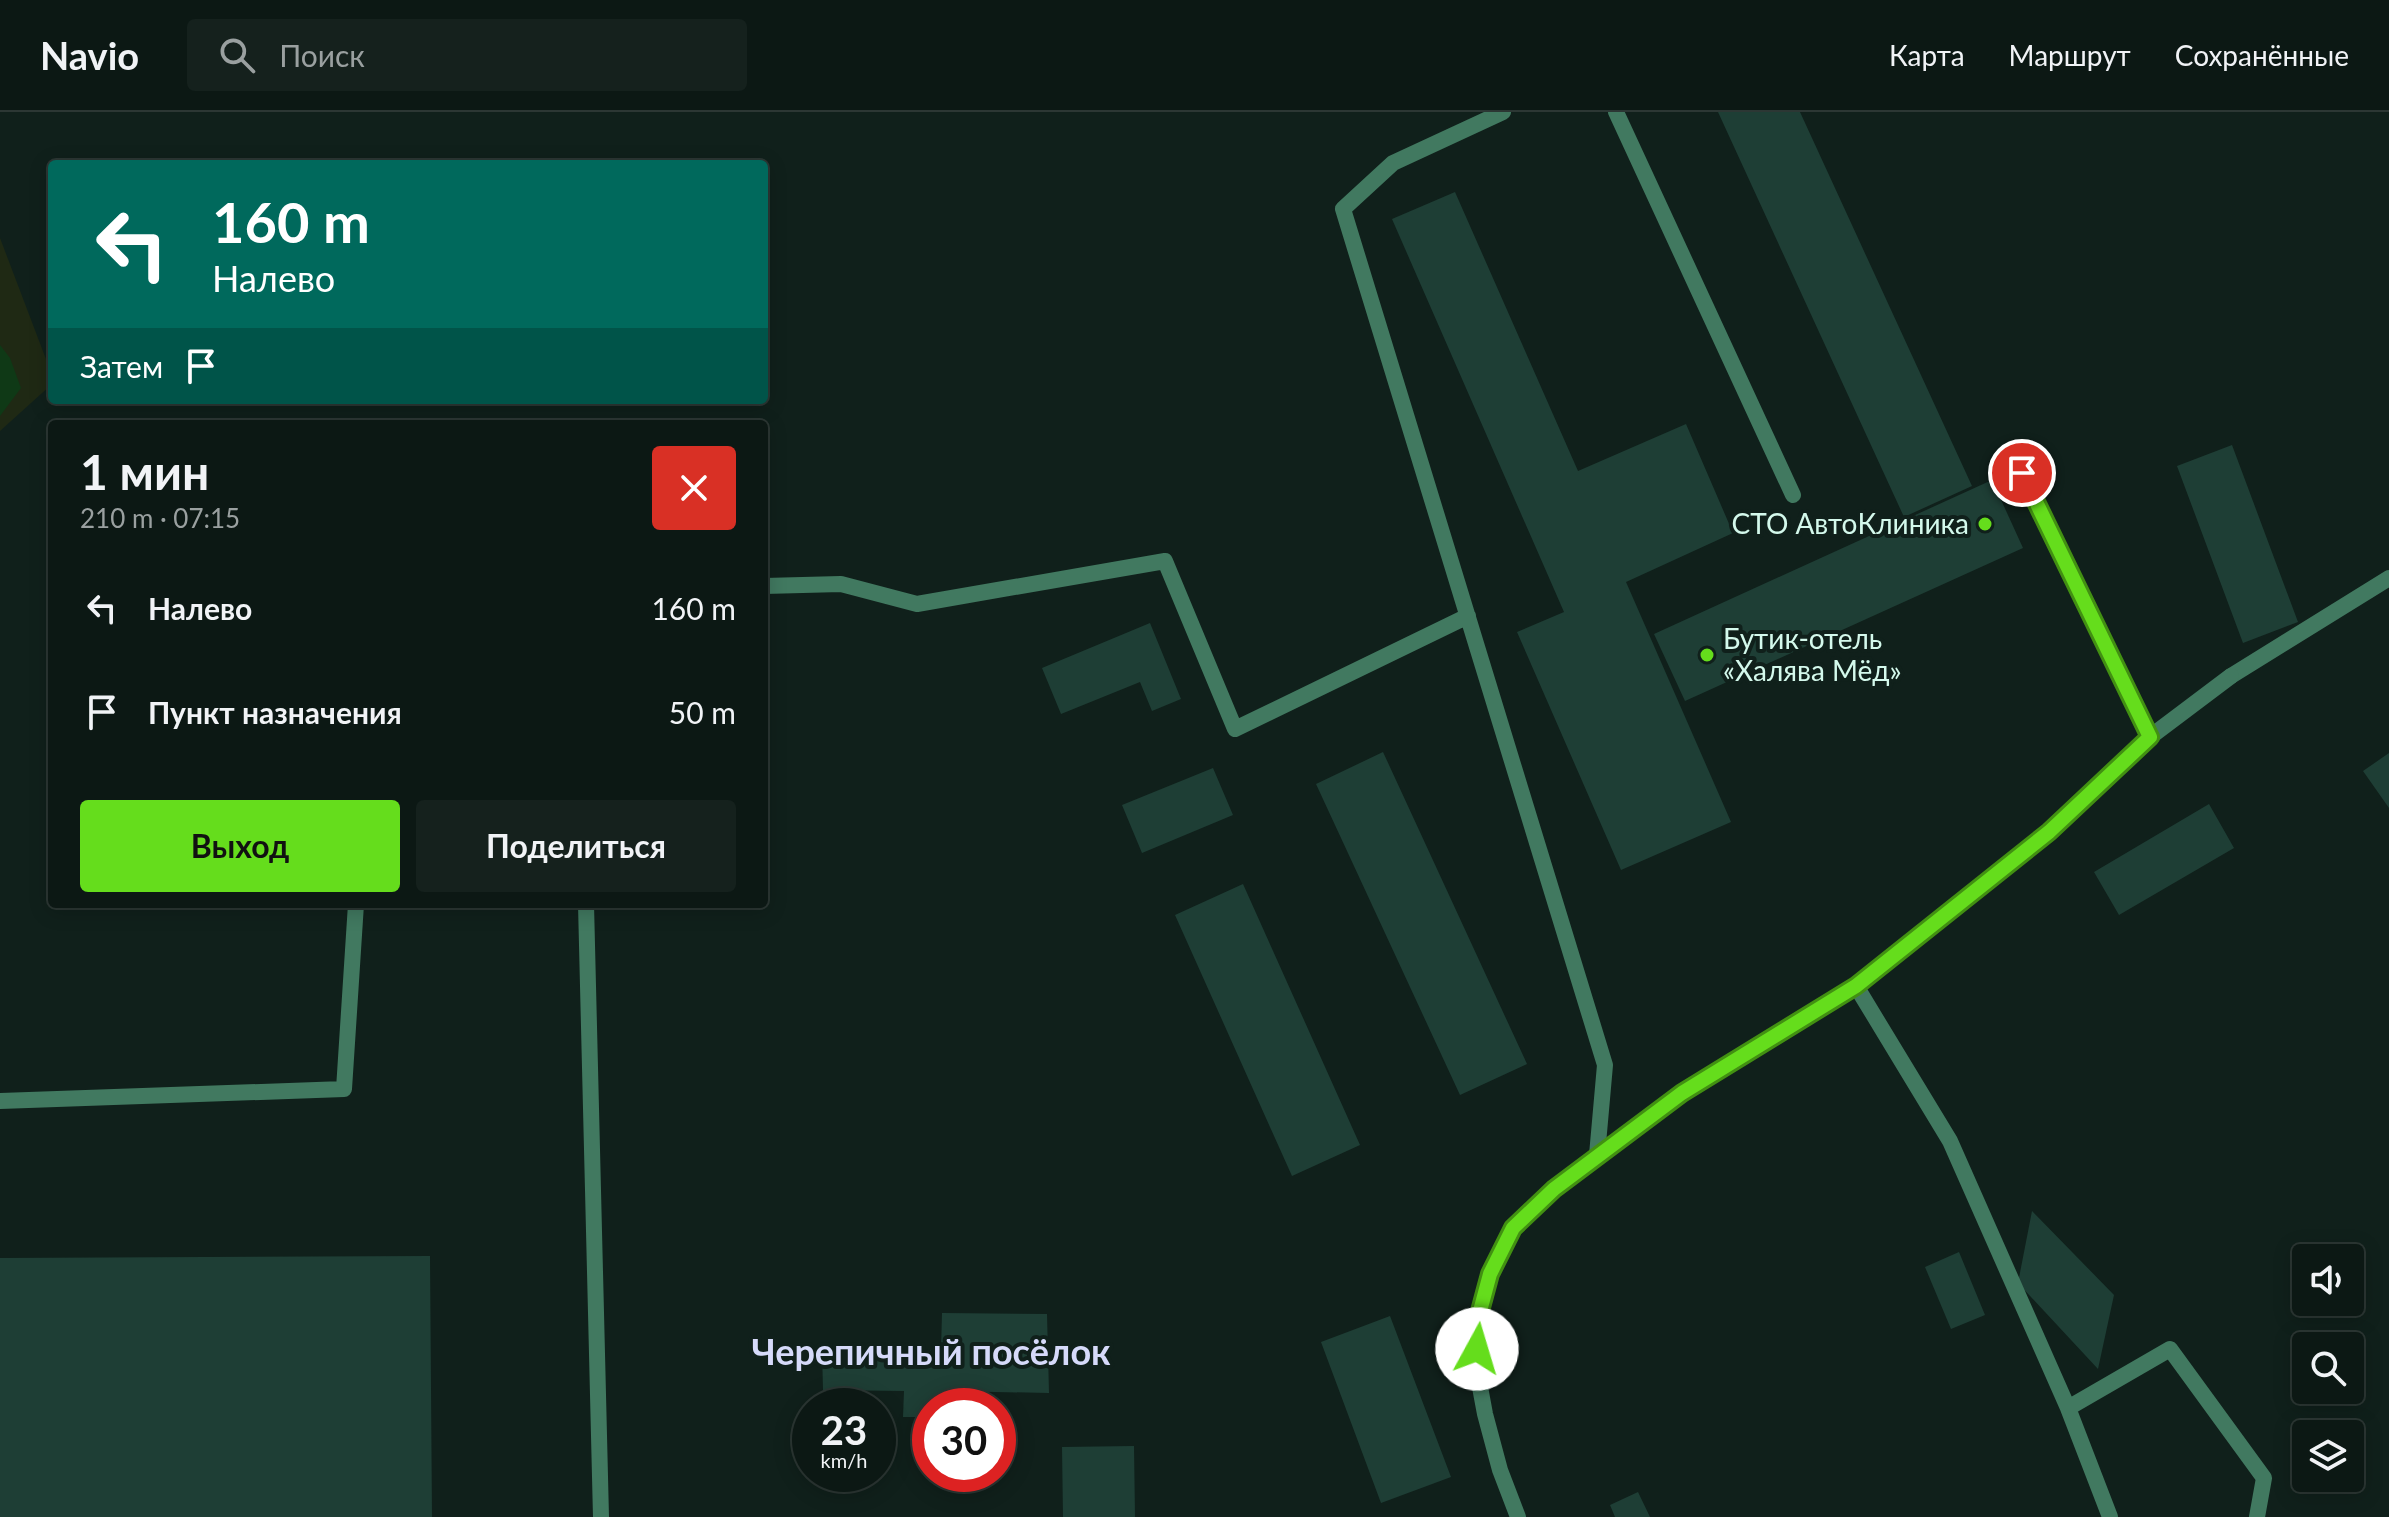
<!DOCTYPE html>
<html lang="ru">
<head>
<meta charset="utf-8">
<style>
  body { margin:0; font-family:Lato,sans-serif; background:#15211d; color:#f1f3f6; height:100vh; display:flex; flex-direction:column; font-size:30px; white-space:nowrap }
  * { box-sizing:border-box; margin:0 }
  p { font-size:26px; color:#9aa0a0 }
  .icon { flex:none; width:44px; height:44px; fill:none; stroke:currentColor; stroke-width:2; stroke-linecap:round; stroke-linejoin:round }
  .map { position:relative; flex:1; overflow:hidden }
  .side { position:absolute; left:48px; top:308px; width:720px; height:488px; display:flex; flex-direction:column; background:#0c1814; border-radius:8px; box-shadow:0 4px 20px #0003,0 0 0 2px #2c3734 }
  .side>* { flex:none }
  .banner { position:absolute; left:48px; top:48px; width:720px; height:244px; border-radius:8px; box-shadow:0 4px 20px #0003,0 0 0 2px #2c3734; background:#00695c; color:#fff; overflow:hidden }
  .fabs { position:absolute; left:2292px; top:1132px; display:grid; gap:16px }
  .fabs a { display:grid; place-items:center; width:72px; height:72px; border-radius:8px; background:#0c1814; box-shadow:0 4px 20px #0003,0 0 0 2px #2c3734; font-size:40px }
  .speed { position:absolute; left:792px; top:1276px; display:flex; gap:16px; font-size:40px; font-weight:700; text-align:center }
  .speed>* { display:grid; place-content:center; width:104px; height:104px; border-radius:50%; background:#0c1814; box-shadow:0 4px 20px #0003,0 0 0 2px #2c3734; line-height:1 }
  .speed small { font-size:20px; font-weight:400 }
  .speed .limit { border:12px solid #d22; background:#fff; color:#111 }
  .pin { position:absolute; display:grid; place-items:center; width:68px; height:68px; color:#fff; margin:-34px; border:4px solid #fff; border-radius:50%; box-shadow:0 2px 8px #0007 }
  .me { position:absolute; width:88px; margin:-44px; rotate:6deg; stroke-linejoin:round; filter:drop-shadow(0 0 6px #0008) }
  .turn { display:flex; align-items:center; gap:28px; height:168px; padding:0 32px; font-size:36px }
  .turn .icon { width:104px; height:104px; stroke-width:2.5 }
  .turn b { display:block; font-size:56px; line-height:68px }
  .then { display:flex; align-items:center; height:76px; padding:0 32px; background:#0003; gap:16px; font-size:30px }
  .round { display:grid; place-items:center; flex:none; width:84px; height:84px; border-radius:8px; background:#15211d }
  .overview { display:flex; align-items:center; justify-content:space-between; height:136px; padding:0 32px }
  h1 { font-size:48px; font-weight:700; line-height:60px }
  .button { display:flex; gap:16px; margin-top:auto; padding:16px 32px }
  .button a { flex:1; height:92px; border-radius:8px; background:#65dd1c; color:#111; font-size:32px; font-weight:700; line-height:92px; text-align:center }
  .button a+a { background:#15211d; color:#f1f3f6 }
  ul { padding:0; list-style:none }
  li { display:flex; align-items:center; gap:24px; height:104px; padding:0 32px }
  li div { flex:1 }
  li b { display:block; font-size:30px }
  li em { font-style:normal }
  header { display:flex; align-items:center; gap:48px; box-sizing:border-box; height:112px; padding:0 40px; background:#0c1814; border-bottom:2px solid #2c3734 }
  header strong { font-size:38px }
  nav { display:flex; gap:44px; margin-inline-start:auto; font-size:28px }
  .search { width:560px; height:72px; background:#15211d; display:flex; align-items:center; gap:20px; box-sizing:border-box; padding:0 28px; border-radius:8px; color:#9aa0a0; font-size:30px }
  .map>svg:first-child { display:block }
  .green { fill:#1f2914 }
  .water { fill:#0f3916 }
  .building { fill:#1e3e35 }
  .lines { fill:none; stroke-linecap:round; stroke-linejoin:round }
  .lane { stroke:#417960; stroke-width:16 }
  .street { stroke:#417960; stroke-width:16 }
  .route-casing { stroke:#429012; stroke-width:20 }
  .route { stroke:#65dd1c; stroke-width:14 }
  .poi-dot { fill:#65dd1c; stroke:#10201b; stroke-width:3 }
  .labels { text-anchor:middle; stroke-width:8; stroke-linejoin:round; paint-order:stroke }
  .poi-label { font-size:28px; fill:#d4f9ec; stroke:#10201b; text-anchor:end }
  .district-label { font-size:36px; font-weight:bold; fill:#d6dafa; stroke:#10201b }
</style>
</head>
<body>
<header>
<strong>Navio</strong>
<div class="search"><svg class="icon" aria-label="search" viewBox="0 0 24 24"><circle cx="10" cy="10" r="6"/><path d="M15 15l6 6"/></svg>Поиск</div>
<nav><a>Карта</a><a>Маршрут</a><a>Сохранённые</a></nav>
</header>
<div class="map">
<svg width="2389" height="1405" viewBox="0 0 2389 1405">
  <rect width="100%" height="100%" fill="#10201b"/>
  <path class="green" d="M 0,126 L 52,263 L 52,272 L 0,319 Z"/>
  <path class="water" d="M 0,233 L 10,246 L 21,276 L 0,304 Z"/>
  <path class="building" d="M 1718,0 L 1800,0 L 1972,374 L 1904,405 Z
    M 1455,80 L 1578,359 L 1686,312 L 1733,421 L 1626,470 L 1731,710 L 1621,758 L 1517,520 L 1564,500 L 1392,107 Z
    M 2232,333 L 2298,510 L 2243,531 L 2177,354 Z
    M 1992,368 L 2023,436 L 1685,589 L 1654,522 Z
    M 1150,511 L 1181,587 L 1152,599 L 1140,570 L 1061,602 L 1042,556 Z
    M 1383,640 L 1527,952 L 1460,983 L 1316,672 Z
    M 2389,641 L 2389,696 L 2363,659 Z
    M 1213,656 L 1233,703 L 1142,741 L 1122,693 Z
    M 2209,692 L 2234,736 L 2119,803 L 2094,760 Z
    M 1243,772 L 1360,1033 L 1292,1064 L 1175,803 Z
    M 2032,1099 L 2114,1183 L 2098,1257 L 2018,1171 Z
    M 1959,1140 L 1985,1203 L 1951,1217 L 1925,1155 Z
    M 430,1144 L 432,1405 L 0,1405 L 0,1146 Z
    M 942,1201 L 1047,1202 L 1049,1281 L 948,1279 L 948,1294 L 930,1294 L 930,1305 L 903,1305 L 904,1279 L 823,1278 L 822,1239 L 941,1238 Z
    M 1390,1204 L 1451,1365 L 1381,1391 L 1321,1230 Z
    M 1134,1334 L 1135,1405 L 1063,1405 L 1062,1335 Z
    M 1638,1380 L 1650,1405 L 1615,1405 L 1610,1393 Z"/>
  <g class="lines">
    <path class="lane" d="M 1503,0 L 1393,51 L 1343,97 L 1605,953 L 1597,1043
      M 1616,0 L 1793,383
      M 2022,361 L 2150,625
      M 764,474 L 841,472 L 917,492 L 1165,449 L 1235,617 L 1468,504
      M 2231,564 L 2389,466
      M 586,792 L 601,1405
      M 1856,874 L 1950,1029 L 2068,1296 L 2110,1405
      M 0,989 L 344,977 L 356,792
      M 2068,1296 L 2170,1237 L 2264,1366 L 2257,1405"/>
    <path class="street" d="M 1518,1405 L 1500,1358 L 1485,1302 L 1477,1259 L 1476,1214 L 1490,1162 L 1513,1116 L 1554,1077 L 1682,981 L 1856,874 L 2049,720 L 2150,625 L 2231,564"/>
  </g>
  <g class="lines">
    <g class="route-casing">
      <path id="route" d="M 1477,1237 L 1476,1214 L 1490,1162 L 1513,1116 L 1554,1077 L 1682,981 L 1856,874 L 2049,720 L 2150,625 L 2022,361"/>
    </g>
    <use href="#route" class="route"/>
  </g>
  <g class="poi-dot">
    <circle cx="1985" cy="412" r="8"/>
    <circle cx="1707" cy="543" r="8"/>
  </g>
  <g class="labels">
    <g class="poi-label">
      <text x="1969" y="422">СТО АвтоКлиника</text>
      <text x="1723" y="537" text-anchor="start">Бутик-отель<tspan x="1723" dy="32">«Халява Мёд»</tspan></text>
    </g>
    <g class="district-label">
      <text x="931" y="1253">Черепичный посёлок</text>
    </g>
  </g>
</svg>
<div class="fabs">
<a><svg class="icon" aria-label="sound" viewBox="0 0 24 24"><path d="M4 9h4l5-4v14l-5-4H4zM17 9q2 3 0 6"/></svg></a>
<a><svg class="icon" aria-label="search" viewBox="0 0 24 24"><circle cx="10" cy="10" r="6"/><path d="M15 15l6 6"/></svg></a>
<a><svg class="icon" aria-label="layers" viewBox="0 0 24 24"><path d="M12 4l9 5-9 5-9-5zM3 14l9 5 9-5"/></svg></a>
</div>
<div class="speed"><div>23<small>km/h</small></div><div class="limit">30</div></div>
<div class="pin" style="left:2022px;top:361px;background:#d93025"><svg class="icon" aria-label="arrive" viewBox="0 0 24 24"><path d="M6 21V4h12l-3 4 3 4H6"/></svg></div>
<svg class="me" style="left:1477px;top:1237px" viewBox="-20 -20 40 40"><circle r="19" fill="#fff"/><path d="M0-13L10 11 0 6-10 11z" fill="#65dd1c"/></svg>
<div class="banner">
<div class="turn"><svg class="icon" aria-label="left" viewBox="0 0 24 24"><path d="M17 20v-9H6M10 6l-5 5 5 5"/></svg><div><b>160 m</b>Налево</div></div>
<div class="then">Затем<svg class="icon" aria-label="arrive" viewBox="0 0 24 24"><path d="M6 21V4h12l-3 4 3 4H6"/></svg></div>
</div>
<section class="side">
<div class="overview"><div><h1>1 мин</h1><p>210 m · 07:15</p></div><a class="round" style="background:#d93025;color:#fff"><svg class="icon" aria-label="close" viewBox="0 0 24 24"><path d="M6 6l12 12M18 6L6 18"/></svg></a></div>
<ul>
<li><svg class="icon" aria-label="left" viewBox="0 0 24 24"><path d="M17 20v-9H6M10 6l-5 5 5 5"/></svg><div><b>Налево</b></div><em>160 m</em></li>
<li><svg class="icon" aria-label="arrive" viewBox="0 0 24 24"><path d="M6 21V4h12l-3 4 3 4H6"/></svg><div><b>Пункт назначения</b></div><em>50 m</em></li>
</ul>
<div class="button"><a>Выход</a><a>Поделиться</a></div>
</section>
</div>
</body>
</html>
